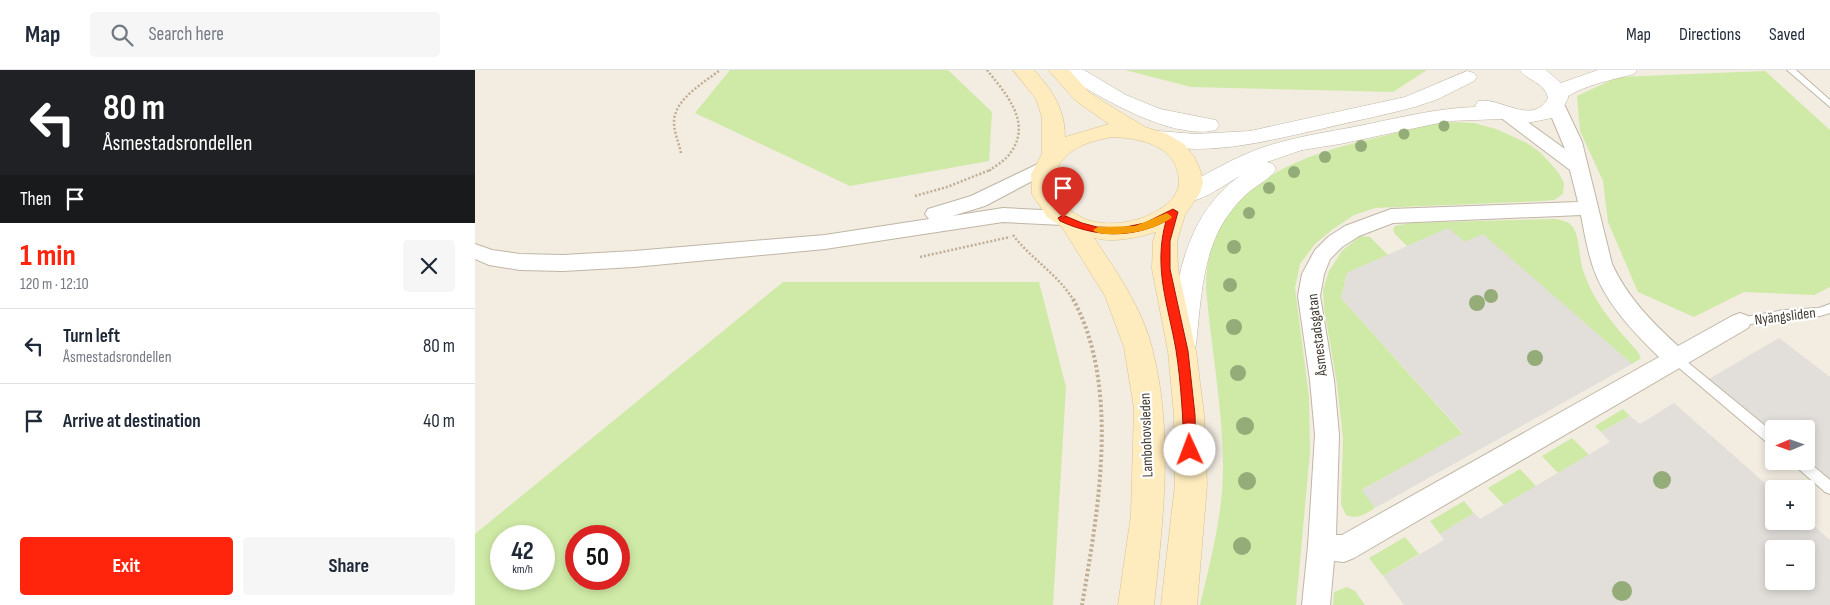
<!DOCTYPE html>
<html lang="en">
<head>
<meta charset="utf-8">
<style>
  body { margin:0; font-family:"Sofia Sans Condensed",sans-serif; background:#f6f6f7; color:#1f2937; height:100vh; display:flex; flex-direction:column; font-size:19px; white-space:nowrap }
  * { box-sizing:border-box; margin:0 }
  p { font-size:16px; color:#747a83 }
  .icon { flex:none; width:28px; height:28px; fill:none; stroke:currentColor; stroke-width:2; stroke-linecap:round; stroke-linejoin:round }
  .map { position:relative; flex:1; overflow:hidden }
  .sheet { display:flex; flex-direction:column; background:#fff; width:475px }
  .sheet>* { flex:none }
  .top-card { background:#202124; color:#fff; overflow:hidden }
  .needle { width:32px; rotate:268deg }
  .buttons { position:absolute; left:1290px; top:350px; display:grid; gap:10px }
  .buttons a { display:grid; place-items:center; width:50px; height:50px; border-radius:5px; background:#fff; box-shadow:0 2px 8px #0003; font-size:25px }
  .speed { position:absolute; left:15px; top:455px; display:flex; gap:10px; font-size:25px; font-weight:700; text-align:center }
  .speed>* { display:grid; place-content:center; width:65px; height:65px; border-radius:50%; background:#fff; box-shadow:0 2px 8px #0003; line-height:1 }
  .speed small { font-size:12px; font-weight:400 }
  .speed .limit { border:8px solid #d22; background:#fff; color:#111 }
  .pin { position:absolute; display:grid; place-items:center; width:42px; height:42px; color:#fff; margin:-51px -21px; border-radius:50% 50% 50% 0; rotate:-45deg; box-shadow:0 0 5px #0007 }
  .pin .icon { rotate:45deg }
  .me { position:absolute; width:55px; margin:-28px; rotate:358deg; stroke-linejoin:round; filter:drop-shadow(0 0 4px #0008) }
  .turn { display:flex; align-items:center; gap:18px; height:105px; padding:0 20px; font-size:22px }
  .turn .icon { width:65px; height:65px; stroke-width:2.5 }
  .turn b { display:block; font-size:35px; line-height:42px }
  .then { display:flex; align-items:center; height:48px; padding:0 20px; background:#0003; gap:10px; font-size:19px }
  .round { display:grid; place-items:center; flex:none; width:52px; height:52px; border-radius:5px; background:#f6f6f7 }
  .headline { display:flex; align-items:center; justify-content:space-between; height:85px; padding:0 20px }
  h1 { font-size:30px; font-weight:700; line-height:38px; color:#ff240b }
  .action { display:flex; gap:10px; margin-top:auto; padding:10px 20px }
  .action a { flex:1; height:58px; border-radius:5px; background:#ff240b; color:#fff; font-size:20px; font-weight:700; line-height:58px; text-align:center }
  .action a+a { background:#f6f6f7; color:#1f2937 }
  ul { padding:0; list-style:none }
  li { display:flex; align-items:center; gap:15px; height:75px; padding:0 20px; border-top:1px solid #e0e1e3 }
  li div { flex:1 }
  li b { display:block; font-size:19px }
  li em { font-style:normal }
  header { display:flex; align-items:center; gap:30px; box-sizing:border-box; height:70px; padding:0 25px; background:#fff; border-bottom:1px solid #e0e1e3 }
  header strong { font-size:24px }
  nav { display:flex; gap:28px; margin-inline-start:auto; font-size:18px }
  .search { width:350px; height:45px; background:#f6f6f7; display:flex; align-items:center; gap:12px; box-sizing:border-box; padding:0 18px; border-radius:5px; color:#747a83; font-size:19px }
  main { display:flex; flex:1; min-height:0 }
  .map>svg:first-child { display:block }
  .green { fill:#cfeaa6; fill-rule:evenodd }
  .parking { fill:#e2deda; fill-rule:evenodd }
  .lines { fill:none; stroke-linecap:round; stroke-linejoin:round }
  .service-casing { stroke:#c0b6a6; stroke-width:2 }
  .minor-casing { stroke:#c0b6a6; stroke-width:2 }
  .tertiary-casing { stroke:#c0b6a6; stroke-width:1 }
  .secondary-casing { stroke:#d8c18f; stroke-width:1 }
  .path-far1 { stroke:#c0ae94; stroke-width:2.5; stroke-dasharray:2 2; stroke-linecap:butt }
  .path { stroke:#c0ae94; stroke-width:4; stroke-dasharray:2.5 2.5; stroke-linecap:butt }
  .service { fill:#fff; fill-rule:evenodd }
  .minor { fill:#fff; fill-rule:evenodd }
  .tertiary { fill:#fff; fill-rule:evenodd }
  .secondary { fill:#ffecbe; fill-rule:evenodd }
  .tree { fill:#94ac78 }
  .route { fill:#ff240b; stroke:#a61707 }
  .slow { fill:#f59e0b }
  .labels { text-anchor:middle; stroke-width:4.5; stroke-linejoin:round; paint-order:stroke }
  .street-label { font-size:15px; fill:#433c32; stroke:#fff }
</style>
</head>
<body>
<header>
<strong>Map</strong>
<div class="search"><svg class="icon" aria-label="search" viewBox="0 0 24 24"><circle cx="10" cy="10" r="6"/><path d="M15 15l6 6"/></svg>Search here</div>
<nav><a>Map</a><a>Directions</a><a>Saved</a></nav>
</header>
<main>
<section class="sheet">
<div class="top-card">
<div class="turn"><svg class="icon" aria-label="left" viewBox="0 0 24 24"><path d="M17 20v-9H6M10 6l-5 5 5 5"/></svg><div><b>80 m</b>Åsmestadsrondellen</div></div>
<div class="then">Then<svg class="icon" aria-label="arrive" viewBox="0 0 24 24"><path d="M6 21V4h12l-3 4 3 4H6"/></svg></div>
</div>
<div class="headline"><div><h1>1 min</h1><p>120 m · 12:10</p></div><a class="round"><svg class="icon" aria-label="close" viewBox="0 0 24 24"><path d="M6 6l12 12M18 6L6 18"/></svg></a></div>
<ul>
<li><svg class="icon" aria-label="left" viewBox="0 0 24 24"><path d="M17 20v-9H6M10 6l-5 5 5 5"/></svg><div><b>Turn left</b><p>Åsmestadsrondellen</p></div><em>80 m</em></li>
<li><svg class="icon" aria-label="arrive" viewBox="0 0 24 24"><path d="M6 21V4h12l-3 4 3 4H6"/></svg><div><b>Arrive at destination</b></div><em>40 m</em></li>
</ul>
<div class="action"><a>Exit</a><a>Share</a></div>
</section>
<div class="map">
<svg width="1355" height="535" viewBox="0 0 1355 535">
  <rect width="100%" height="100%" fill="#f2ece1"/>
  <path class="green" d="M 255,0 L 473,0 L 517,42 L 514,91 L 375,116 L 220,43 Z
    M 650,0 L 952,0 L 918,22 L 716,17 Z
    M 1290,1 L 1355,60 L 1355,217 L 1339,225 L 1269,222 L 1219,247 L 1163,222 L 1133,152 L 1128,111 L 1105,61 L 1102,26 L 1143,7 Z
    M 978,52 L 999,53 L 1021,59 L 1052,73 L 1066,83 L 1083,102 L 1089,113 L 1088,124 L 1079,130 L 1067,131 L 900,138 L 879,145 L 858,159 L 840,174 L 825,194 L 820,218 L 834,327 L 835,382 L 821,535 L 725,535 C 736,489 749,440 748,392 C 747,334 736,276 731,218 C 731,118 818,87 900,68 C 926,62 951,54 978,52 Z
    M 1080,149 C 1087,150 1096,152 1099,159 C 1105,171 1104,188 1108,200 C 1119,234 1141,257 1163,282 L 1166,288 L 1157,294 L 1008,165 L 990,172 L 973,159 L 932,176 L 920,164 L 918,159 L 920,156 L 935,153 Z
    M 885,166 L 895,167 L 913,185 L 872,203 L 866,228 L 988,364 L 888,419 L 900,438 C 890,444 883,450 871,445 L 866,434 L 868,368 L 862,314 L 849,238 L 848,220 L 854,201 L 867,181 Z
    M 308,212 L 564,212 L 591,317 L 578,535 L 0,535 L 0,464 ZM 26,466 L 69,466 L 69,509 L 26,509 ZM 101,466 L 144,466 L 144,509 L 101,509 Z
    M 1148,339 L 1155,346 L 1126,362 L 1120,356 Z
    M 1097,368 L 1114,385 L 1083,403 L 1067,386 Z
    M 1045,399 L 1061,416 L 1029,435 L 1013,418 Z
    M 989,431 L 999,443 L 965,464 L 955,451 Z
    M 930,467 L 944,484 L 908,506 L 894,488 Z
    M 872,517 L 880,521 L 890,535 L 858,535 L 859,522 Z"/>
  <path class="parking" d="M 973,158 L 990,172 L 1008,164 L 1157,294 L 900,438 L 887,420 L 988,363 L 866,228 L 872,203 Z
    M 1304,268 L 1355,307 L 1355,410 L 1331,390 L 1331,359 L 1299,359 L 1299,363 L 1234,309 Z
    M 1199,333 L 1299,421 L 1299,451 L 1331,451 L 1331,449 L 1355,470 L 1355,535 L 929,535 L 908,506 L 969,470 L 965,464 L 999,443 L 1005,449 L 1135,372 L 1126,362 L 1155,346 L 1165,354 ZM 1299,479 L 1331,479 L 1331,511 L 1299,511 Z"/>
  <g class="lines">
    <g class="service-casing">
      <path id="service" d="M 1312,0 L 1321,0 L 1355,30 L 1355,37 Z
        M 1355,234 L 1355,243 L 1345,246 L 1309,248 L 1265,256 L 1261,255 L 1259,252 L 1261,249 L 1265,248 L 1309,240 L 1344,238 Z
        M 1201,284 L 1205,286 L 1299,363 L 1299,376 L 1295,375 L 1197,292 L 1195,289 L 1197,286 Z
        M 1331,390 L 1355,410 L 1355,424 L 1350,422 L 1319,395 L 1317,391 Z"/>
    </g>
    <g class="minor-casing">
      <path id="minor" d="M 1081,31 L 1087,32 L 1090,36 L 1107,72 L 1137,194 C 1152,227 1177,252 1203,276 L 1257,246 L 1265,243 L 1273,246 L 1276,252 L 1273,258 L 879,488 L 869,492 L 859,491 L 855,535 L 827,535 L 833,476 L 840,365 L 835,310 L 823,226 L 827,204 L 840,180 L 853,167 L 870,156 L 916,139 L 1103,132 L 1095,100 L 1021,44 L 1024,40 L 1030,39 L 1036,40 L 1090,79 L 1072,36 L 1075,32 ZM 1106,145 C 1109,161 1112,178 1117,194 C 1128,230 1157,261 1184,287 L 867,465 L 861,465 L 864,365 L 859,310 L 845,226 L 849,204 L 855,189 L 867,177 L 884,166 L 918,153 Z
        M 569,91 L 576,93 L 578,97 L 576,101 L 510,136 L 477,146 L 528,138 L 588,141 L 595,143 L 598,148 L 595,153 L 588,155 L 528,152 L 350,179 L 159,197 L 88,201 L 45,200 L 14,195 L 0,189 L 0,174 L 17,180 L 45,184 L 88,185 L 159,181 L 350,165 L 454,149 L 450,144 L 453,139 L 496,126 Z"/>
    </g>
    <g class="tertiary-casing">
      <path id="tertiary" d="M 585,0 L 609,0 L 651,25 L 685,39 L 741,50 L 744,55 L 741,60 C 697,71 624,27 588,4 Z
        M 1045,0 L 1071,0 L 1086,13 L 1123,0 L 1162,0 L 1159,4 C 1136,10 1114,14 1093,26 L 1093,28 L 1084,45 L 1077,48 L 1052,53 L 1027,49 L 973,51 L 865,74 L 827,80 L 792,92 L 798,94 L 801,99 C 795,109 784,114 775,121 C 769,126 762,133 757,140 C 727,177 726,230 721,275 L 717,283 L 707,286 L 697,283 C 691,270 696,255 698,241 C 705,190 720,137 765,106 C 748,115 723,136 704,131 L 700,125 L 704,119 C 732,104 759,87 789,77 C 825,65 862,61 898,53 C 932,46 965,38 1000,37 L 1003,31 C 1024,26 1058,57 1073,28 C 1069,11 1053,12 1045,0 Z
        M 992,1 L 999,3 L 1002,7 L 999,11 L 963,29 L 943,36 C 911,45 878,51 846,59 C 791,71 731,88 675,73 L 672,68 L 675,63 L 683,61 L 721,64 L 775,61 L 930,27 Z"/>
    </g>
    <g class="secondary-casing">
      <path id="secondary" d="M 538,0 L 559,0 C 577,20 590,39 590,67 L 634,54 L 601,31 L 573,0 L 594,0 L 615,23 L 642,40 L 670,57 L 692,64 L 709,74 L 720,88 L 726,102 L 728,113 L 725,123 L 710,145 L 702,171 L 703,199 L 721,281 L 729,345 L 732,415 L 722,535 L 686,535 L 700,415 L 699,345 L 693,281 L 677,199 L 678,171 L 681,162 C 661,168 639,173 619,168 C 642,202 667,238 677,278 C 699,362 688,450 679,535 L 643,535 L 656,445 L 659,338 L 649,277 L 630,226 L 587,157 L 572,147 L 557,124 L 556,104 L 567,84 L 567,47 L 561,29 ZM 637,67 C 665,68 701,75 704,109 C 705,121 698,130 688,137 C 667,152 633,159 608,148 C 570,131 570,92 608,75 C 617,71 628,69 637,67 Z"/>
    </g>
    <path class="path-far1" d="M 512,0 C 531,24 557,52 536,82 C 531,90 522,95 515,100 L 516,102
      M 206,83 C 204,73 199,63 199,52 C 199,29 230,12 245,0
      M 440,126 L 472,117 L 515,100
      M 538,165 C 556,189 583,204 599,231
      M 445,187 L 535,167"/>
    <path class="path" d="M 598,229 C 646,317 623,441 607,535"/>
    <use href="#service" class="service"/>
    <use href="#minor" class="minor"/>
    <use href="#tertiary" class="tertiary"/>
    <use href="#secondary" class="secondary"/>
  </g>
  <g class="tree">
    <circle cx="969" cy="56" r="5.5"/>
    <circle cx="929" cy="64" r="5.5"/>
    <circle cx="886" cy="76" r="6"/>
    <circle cx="850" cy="87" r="6"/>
    <circle cx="819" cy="102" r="6"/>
    <circle cx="794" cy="118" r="6"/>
    <circle cx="774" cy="143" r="6"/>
    <circle cx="759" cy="177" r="7"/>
    <circle cx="755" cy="215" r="7"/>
    <circle cx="1016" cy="226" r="7"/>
    <circle cx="1002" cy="233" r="8"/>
    <circle cx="759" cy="257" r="8"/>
    <circle cx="1060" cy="288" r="8"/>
    <circle cx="763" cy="303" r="8"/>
    <circle cx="770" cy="356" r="9"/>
    <circle cx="1187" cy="410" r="9"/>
    <circle cx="772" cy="411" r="9"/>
    <circle cx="767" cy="476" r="9"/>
    <circle cx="1147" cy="521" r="10"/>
  </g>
  <path class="route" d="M 698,139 L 703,142 L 695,171 L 695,199 L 713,281 L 720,345 L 721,380 L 720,384 L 715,386 L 711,384 L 709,380 C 708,347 706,313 701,280 C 693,234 678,198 691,151 C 656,169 620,167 585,151 L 583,148 L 588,145 L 607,153 L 622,157 L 646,158 L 670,153 Z"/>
  <path class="slow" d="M 692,143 L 697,147 L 695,149 C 688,153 681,157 673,159 C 663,163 625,168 618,160 L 623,157 L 660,156 Z"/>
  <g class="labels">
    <g class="street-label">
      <text transform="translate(1310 246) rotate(-7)" y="5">Nyängsliden</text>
      <text transform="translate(842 265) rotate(-97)" y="5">Åsmestadsgatan</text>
      <text transform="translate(671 365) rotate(-92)" y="5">Lambohovsleden</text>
    </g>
  </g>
</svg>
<div class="buttons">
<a><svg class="needle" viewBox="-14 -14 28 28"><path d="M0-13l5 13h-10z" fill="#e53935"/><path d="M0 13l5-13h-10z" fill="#747a83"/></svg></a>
<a>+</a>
<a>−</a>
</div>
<div class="speed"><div>42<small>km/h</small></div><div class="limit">50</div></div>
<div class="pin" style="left:588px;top:148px;background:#d93025"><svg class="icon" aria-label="arrive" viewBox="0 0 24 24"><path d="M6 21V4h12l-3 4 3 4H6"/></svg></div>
<svg class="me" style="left:715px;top:380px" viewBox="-20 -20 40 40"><circle r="19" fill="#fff"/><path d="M0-13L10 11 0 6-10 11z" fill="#ff240b"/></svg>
</div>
</main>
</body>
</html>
